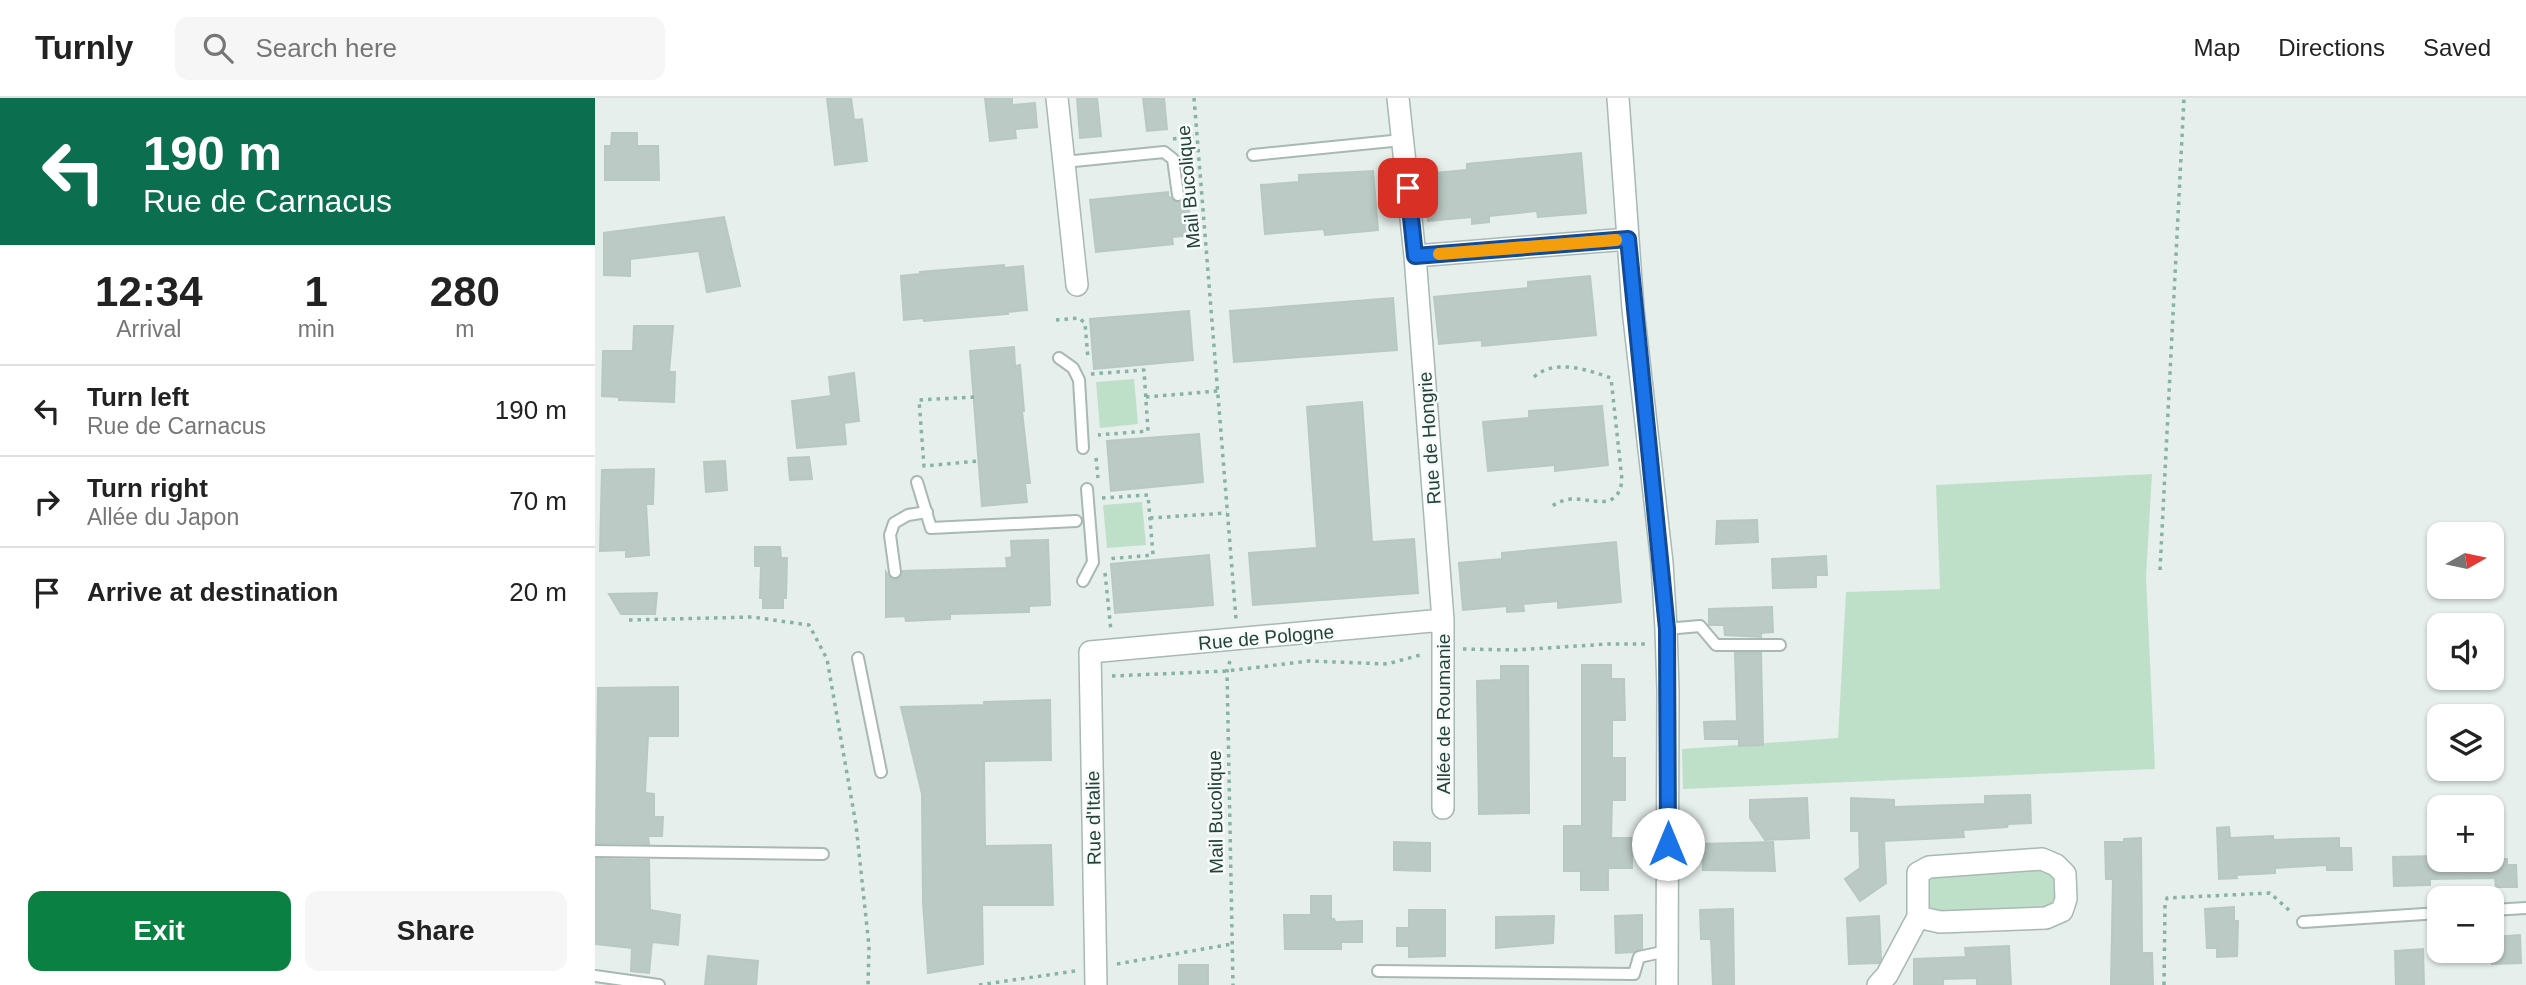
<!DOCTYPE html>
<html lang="en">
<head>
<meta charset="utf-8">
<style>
  body { margin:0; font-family:Helvetica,sans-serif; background:#f6f6f6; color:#222; height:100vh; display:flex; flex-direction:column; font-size:26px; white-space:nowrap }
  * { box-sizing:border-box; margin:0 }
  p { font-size:23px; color:#767676 }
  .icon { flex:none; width:38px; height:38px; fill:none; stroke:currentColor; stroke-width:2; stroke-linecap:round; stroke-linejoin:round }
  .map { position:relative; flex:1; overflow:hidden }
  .panel { display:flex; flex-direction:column; background:#fff; width:595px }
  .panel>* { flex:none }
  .hud { background:#0b6e4f; color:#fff; overflow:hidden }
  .needle { width:46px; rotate:81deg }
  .buttons { position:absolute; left:1832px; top:424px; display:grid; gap:14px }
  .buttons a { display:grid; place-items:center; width:77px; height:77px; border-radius:14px; background:#fff; box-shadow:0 2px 5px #0004; font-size:35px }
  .pin { position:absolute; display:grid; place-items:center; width:60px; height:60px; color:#fff; margin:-30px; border-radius:14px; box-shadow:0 4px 10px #0006 }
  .me { position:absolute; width:77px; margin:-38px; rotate:0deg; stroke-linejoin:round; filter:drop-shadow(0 0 5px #0008) }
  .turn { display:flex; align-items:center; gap:24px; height:147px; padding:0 28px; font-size:32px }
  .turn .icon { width:91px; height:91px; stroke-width:2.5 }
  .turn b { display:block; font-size:49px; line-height:60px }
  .eta { display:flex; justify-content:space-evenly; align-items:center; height:119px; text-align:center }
  .eta b { font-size:42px; font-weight:700; line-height:49px }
  .button { display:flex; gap:14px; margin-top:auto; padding:14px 28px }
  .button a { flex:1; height:80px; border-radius:14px; background:#0b8043; color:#fff; font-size:28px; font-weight:700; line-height:80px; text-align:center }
  .button a+a { background:#f6f6f6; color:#222 }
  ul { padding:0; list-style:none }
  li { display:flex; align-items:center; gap:21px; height:91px; padding:0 28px; border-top:2px solid #e0e0e0 }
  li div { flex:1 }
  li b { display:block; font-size:26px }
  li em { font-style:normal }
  header { display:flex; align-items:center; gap:42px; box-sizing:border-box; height:98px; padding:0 35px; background:#fff; border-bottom:2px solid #e0e0e0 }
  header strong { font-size:33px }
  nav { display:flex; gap:38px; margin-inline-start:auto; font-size:24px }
  .search { width:490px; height:63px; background:#f6f6f6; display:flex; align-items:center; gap:18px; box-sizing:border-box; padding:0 24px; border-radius:14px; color:#767676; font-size:26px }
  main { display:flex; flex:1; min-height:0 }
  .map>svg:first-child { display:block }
  .green { fill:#bfe0c8 }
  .building { fill:#bbcac4; stroke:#b8c9c2; stroke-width:2 }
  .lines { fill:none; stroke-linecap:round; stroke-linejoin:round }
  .service-casing { stroke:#a8b8b2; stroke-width:14 }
  .minor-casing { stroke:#a8b8b2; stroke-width:24 }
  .path { stroke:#86b3a5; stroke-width:3.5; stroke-dasharray:3.5 5; stroke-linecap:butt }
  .service { stroke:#fff; stroke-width:10 }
  .minor { stroke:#fff; stroke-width:21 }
  .route-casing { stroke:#114b97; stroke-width:18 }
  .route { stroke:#1a73e8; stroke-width:12 }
  .slow { stroke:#f59e0b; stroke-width:12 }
  .labels { text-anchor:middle; stroke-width:5; stroke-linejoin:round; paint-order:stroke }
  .street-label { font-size:19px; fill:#24423a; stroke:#f7fbf9 }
</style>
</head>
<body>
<header>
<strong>Turnly</strong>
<div class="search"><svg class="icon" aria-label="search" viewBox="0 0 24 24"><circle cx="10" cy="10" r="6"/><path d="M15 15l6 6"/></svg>Search here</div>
<nav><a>Map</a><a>Directions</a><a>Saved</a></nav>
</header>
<main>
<section class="panel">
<div class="hud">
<div class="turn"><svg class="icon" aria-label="left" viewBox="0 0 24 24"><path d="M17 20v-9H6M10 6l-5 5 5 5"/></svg><div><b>190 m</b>Rue de Carnacus</div></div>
</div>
<div class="eta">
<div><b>12:34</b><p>Arrival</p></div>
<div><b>1</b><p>min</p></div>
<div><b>280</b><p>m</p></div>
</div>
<ul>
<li><svg class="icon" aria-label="left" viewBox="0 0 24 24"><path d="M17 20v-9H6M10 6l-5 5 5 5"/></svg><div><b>Turn left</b><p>Rue de Carnacus</p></div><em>190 m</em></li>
<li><svg class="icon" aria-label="right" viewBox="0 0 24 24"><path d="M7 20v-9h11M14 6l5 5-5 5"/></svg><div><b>Turn right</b><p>Allée du Japon</p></div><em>70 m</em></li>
<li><svg class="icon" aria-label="arrive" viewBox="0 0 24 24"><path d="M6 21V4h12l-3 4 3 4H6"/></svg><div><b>Arrive at destination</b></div><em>20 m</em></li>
</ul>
<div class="button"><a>Exit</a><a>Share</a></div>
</section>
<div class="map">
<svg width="1931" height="887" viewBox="0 0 1931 887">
  <rect width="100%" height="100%" fill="#e6efeb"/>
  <path class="green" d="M 539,281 L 543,326 L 505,330 L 501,284 Z
    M 1557,376 L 1551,479 L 1560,671 L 1088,691 L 1087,651 L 1243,640 L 1251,494 L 1345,491 L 1341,387 Z
    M 547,404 L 551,447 L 512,450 L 508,407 Z
    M 1435,769 L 1458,774 C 1464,790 1463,798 1452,811 L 1345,815 C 1326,809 1330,797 1332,780 L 1340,775 Z"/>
  <path class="building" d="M 232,0 L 256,0 L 259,22 L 267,21 L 272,63 L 240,67 Z
    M 390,0 L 417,0 L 417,7 L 440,5 L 442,29 L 420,31 L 421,40 L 395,43 Z
    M 482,0 L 502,0 L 506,38 L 485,40 Z
    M 548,0 L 569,0 L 572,31 L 552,33 Z
    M 17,35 L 42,35 L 42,48 L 63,48 L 64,82 L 10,82 L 10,48 L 16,48 Z
    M 986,55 L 991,115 L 943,119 L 942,113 L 894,118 L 894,124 L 877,126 L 877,119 L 833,123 L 829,76 L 872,72 L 872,66 Z
    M 778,73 L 783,132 L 730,137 L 729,131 L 670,136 L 666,87 L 704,84 L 704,77 Z
    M 573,94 L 573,98 L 581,104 L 587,104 L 592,96 L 597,137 L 577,139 L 578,146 L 501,154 L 495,102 Z
    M 129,119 L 145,188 L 112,194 L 104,153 L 35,161 L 35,178 L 9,177 L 9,135 Z
    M 409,167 L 409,170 L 428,168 L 432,212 L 412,214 L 413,216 L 329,223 L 329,220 L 309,222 L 306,178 L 325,176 L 325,174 Z
    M 995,178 L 1001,237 L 887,248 L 887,242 L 844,246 L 839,199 L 933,190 L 933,184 Z
    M 798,200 L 802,252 L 639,264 L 635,213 Z
    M 594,213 L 598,262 L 499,271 L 495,221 Z
    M 39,228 L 78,228 L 74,274 L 80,274 L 79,304 L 24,302 L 24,299 L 7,298 L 8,253 L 38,253 Z
    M 419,249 L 420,268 L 425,267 L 429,313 L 427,313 L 435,385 L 430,385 L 432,404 L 387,408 L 375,253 Z
    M 259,275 L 264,323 L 249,325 L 251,346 L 202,350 L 197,303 L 236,298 L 234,279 Z
    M 767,304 L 777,444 L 819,441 L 823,495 L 658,507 L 654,455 L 722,450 L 712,309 Z
    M 1007,308 L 1013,367 L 960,373 L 960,367 L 893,373 L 888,324 L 934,320 L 934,313 Z
    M 604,336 L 608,384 L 516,393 L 512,343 Z
    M 214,359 L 217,381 L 195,382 L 193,360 Z
    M 130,363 L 132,392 L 111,394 L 109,364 Z
    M 59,371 L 58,406 L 51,406 L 54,457 L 31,459 L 31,452 L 5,453 L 7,372 Z
    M 1162,422 L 1163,444 L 1121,446 L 1122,423 Z
    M 453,442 L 455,507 L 434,508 L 434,514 L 355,516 L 355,521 L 311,523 L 310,518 L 291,519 L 291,474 L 294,479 L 300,482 L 305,480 L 308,473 L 412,470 L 411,460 L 417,459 L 416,443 Z
    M 1021,444 L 1026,504 L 963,510 L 963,503 L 928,506 L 929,513 L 912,514 L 912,508 L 868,512 L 864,465 L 907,461 L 907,455 Z
    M 160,449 L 185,449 L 186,460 L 192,460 L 191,500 L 188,500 L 188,510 L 168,510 L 168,500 L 165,500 L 166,468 L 160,468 Z
    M 614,457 L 618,507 L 520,515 L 516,466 Z
    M 1231,458 L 1232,477 L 1221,477 L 1221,489 L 1178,490 L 1177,461 Z
    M 62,495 L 60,516 L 26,516 L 14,496 Z
    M 1177,509 L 1178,534 L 1166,535 L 1166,539 L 1130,537 L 1129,527 L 1114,527 L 1114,511 Z
    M 1140,555 L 1166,555 L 1168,647 L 1144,648 L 1144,641 L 1110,641 L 1109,624 L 1142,623 Z
    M 987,567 L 1016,567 L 1016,581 L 1029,581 L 1030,622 L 1017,622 L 1017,660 L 1030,660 L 1030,702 L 1017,702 L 1016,740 L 1037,740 L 1037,770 L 1013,770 L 1013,792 L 986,792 L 986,773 L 969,773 L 969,728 L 987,728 Z
    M 906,568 L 933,568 L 934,715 L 884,716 L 882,583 L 906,582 Z
    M 83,589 L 83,638 L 53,638 L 50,695 L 59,696 L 59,719 L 68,719 L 67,738 L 53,738 L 54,746 L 1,745 L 3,590 Z
    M 455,602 L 456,662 L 389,663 L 390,748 L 456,747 L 458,807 L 387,807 L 388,866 L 333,875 L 328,805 L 327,696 L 306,609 L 389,607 L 389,604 Z
    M 1435,697 L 1436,725 L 1413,726 L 1412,729 L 1368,732 L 1369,739 L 1289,743 L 1291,785 L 1265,803 L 1250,781 L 1265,770 L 1264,733 L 1256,733 L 1256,700 L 1299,702 L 1299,709 L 1390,706 L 1390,698 Z
    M 1212,700 L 1214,740 L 1170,742 L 1155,720 L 1155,702 Z
    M 1634,729 L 1635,740 L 1678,738 L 1678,742 L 1744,740 L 1744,750 L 1756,750 L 1757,772 L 1732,772 L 1732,767 L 1680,770 L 1680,775 L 1641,777 L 1642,780 L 1624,781 L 1622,730 Z
    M 1546,740 L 1547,855 L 1557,855 L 1558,887 L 1516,887 L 1518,781 L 1511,781 L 1510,744 L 1529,744 L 1529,741 Z
    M 799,744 L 835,745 L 835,773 L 799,772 Z
    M 1178,744 L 1180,773 L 1108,772 L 1107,746 Z
    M 1841,758 L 1841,761 L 1912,761 L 1912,767 L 1921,767 L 1922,789 L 1901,789 L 1900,780 L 1835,781 L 1835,787 L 1799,788 L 1798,759 Z
    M 1,761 L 54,762 L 55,812 L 85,817 L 83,847 L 57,844 L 54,875 L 36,873 L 37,850 L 0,846 Z
    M 716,798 L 736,798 L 736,821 L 739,821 L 740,824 L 767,823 L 767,844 L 746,844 L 746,851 L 690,851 L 689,817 L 716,817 Z
    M 1639,809 L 1639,823 L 1643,823 L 1642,858 L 1622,859 L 1622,850 L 1612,850 L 1610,811 Z
    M 1138,811 L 1139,887 L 1118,887 L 1116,841 L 1106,841 L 1105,812 Z
    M 814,812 L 850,812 L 850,858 L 814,859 L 814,848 L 802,848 L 802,830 L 814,830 Z
    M 1047,817 L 1047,850 L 1038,854 L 1021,855 L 1020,818 Z
    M 959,818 L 958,845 L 901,850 L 901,819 Z
    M 1284,818 L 1286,861 L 1284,865 L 1254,866 L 1252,820 Z
    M 1925,837 L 1926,865 L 1897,866 L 1897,839 Z
    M 1414,848 L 1416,887 L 1382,887 L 1382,880 L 1348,881 L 1348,887 L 1319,887 L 1319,861 L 1371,859 L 1370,850 Z
    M 1828,851 L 1829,887 L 1801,887 L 1800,853 Z
    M 113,858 L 163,863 L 161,887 L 110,887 Z
    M 584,867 L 613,867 L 613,887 L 584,887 Z"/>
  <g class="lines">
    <g class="service-casing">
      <path id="service" d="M 658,57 L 807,42
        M 469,64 L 569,54 L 578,61 L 583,97
        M 464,260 L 478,270 L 484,282 L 488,350
        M 322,384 L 336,430 L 481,423
        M 300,474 L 295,437 L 299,425 L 313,417 L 332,414
        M 488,483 L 498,464 L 492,391
        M 1071,531 L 1105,528 L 1121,547 L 1185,547
        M 263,560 L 286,674
        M 0,753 L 228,756
        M 1897,812 L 1931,810
        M 1708,824 L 1844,815
        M 783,873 L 1039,876 L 1044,859 L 1072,853
        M 0,878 L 64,887"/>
    </g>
    <g class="minor-casing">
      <path id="minor" d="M 462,0 L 482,187
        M 803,0 L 820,158 L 848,522 L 848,710
        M 1023,0 L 1038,211 L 1067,465 L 1071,531 L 1073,592 L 1072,887
        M 820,158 L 1033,141
        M 1447,761 L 1461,767 L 1470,776 L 1471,801 L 1467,813 L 1451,820 L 1345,824 L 1323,819 L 1323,775 L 1334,769 Z
        M 501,887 L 495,554 L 848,522
        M 1283,887 L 1292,877 L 1323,819"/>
    </g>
    <path class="path" d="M 599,0 L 641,521
      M 578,41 L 602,38
      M 461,222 L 484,220 L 490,225 L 493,261
      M 496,276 L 549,272 L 553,333 L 503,337
      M 939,279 C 960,260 993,272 1016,280 L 1027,382 C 1023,415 997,400 976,401 C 968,402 962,405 955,409
      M 379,299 L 324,302 L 329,368 L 384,363
      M 551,299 L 623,293
      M 501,360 L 503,380
      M 507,400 L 553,397 L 558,457 L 512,461
      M 555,420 L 632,415
      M 1565,472 L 1589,0
      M 510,475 L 516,533
      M 34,522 L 157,519 L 214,527 L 232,561 L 261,727 L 274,848 L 273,887
      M 868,551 L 921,552 L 1013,546 L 1052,546
      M 635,563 L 632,573 L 638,887
      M 517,578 L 632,573 L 714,563 L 792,566 L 829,556
      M 522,866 L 637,846
      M 384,887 L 480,873
      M 1569,887 L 1570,807 L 1572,800 L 1675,795 L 1696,814"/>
    <use href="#service" class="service"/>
    <use href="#minor" class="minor"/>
  </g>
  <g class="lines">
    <g class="route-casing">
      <path id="route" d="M 813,90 L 820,158 L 1033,141 L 1072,531 L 1073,746"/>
    </g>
    <use href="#route" class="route"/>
    <path class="slow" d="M 844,156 L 1021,142"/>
  </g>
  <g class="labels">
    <g class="street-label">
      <text transform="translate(593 89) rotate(-95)" y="7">Mail Bucolique</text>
      <text transform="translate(834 340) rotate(-94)" y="7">Rue de Hongrie</text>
      <text transform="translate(671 539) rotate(-5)" y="7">Rue de Pologne</text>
      <text transform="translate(848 616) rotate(-90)" y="7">Allée de Roumanie</text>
      <text transform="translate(620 714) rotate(-91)" y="7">Mail Bucolique</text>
      <text transform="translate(498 720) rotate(-91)" y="7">Rue d'Italie</text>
    </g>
  </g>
</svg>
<div class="buttons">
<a><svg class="needle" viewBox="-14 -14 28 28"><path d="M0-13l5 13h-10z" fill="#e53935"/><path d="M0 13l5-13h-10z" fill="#767676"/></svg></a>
<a><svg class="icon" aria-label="sound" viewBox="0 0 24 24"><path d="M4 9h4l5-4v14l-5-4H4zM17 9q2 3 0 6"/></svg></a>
<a><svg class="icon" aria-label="layers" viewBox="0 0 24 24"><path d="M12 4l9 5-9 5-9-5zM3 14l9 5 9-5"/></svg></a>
<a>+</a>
<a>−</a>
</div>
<div class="pin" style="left:813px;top:90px;background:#d93025"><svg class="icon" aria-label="arrive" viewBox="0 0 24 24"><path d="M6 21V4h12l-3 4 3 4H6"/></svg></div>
<svg class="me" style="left:1073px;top:746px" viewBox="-20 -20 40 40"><circle r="19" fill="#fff"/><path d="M0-13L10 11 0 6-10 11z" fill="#1a73e8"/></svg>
</div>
</main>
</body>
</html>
